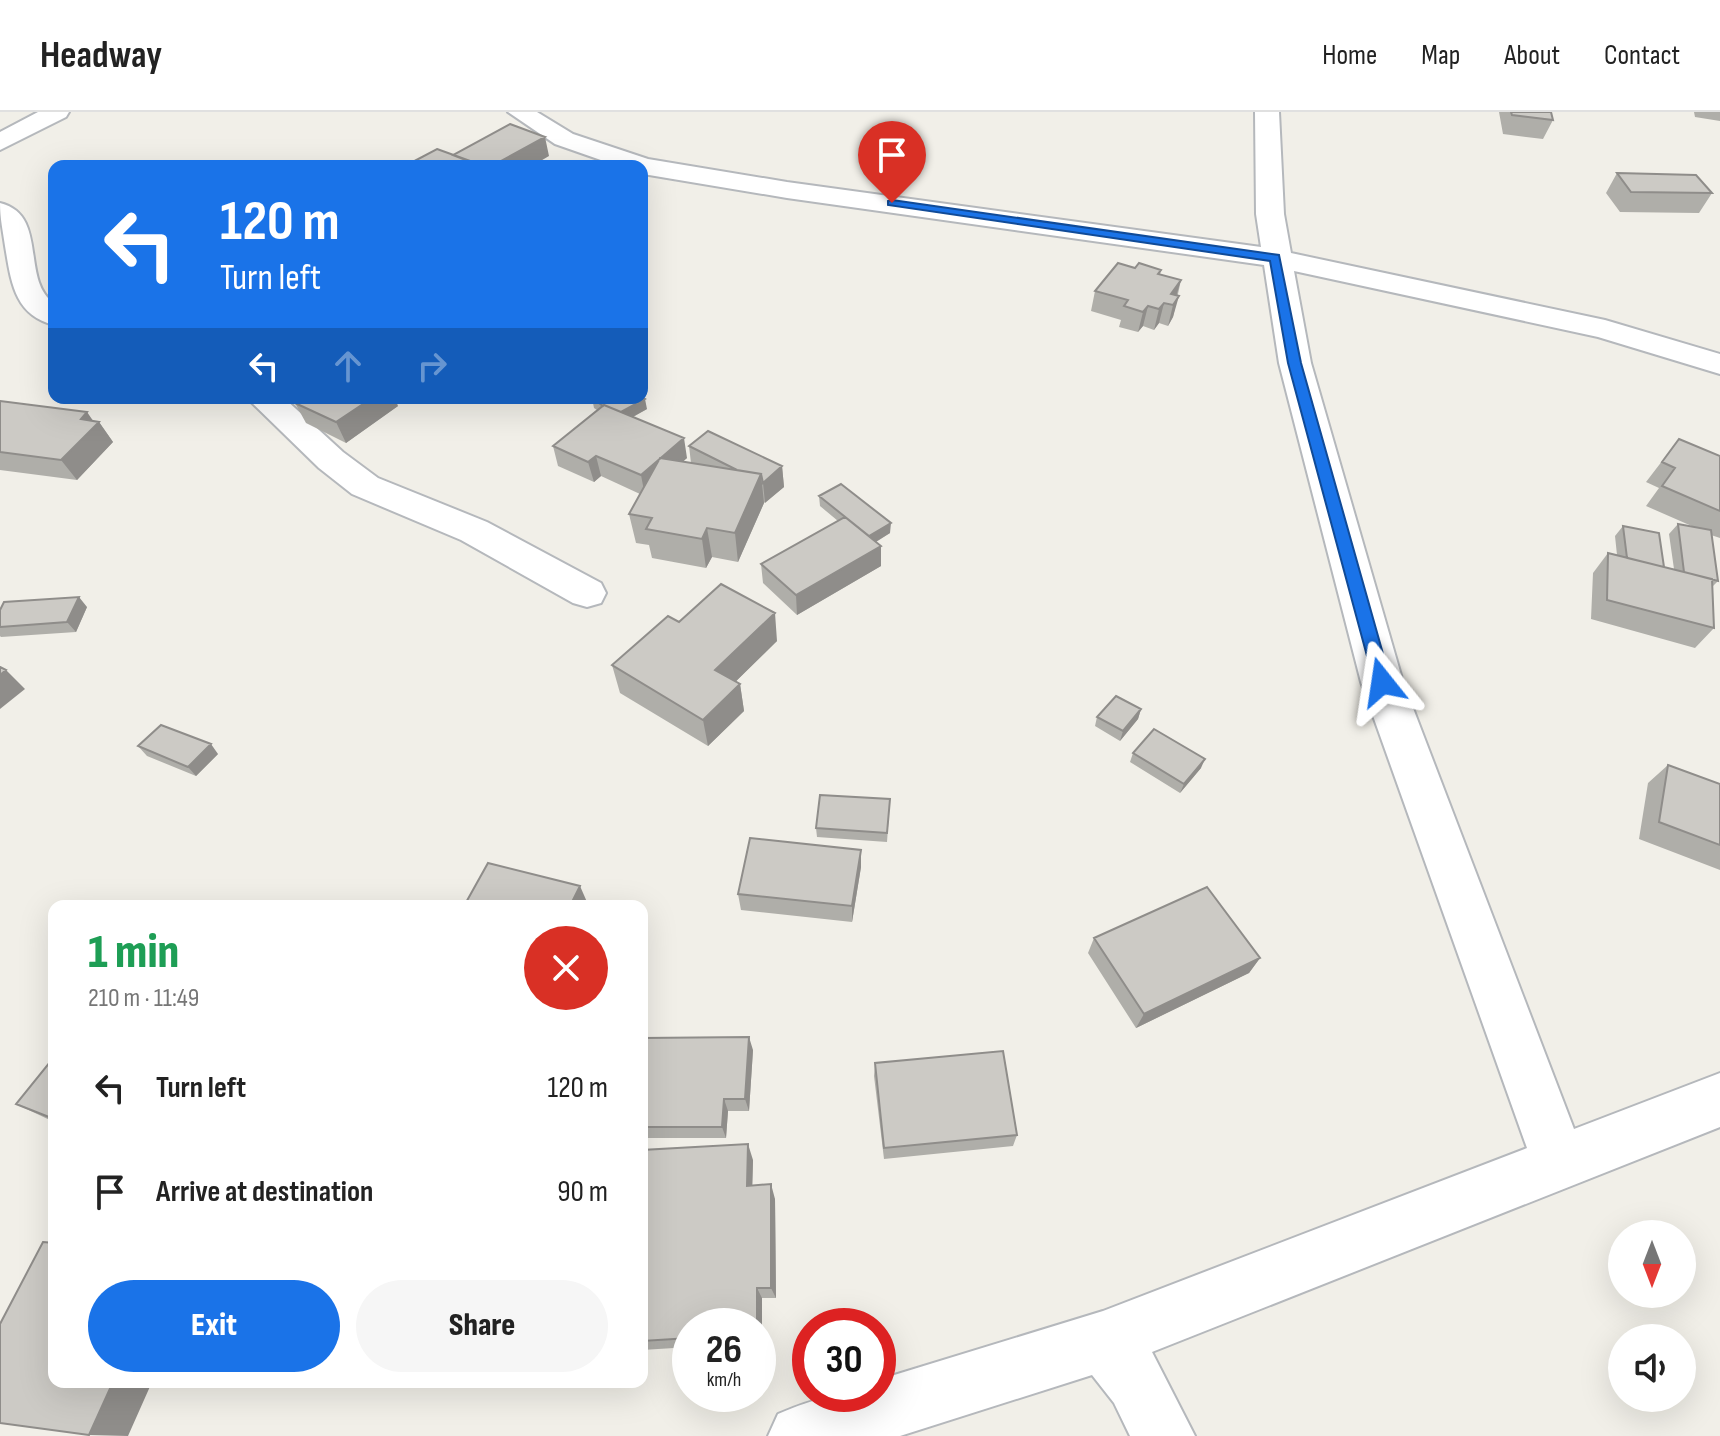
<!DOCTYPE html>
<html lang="en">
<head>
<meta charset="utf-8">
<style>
  body { margin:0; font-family:"Sofia Sans Condensed",sans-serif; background:#f6f6f6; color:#222; height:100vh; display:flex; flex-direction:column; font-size:30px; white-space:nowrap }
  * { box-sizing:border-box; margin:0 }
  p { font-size:26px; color:#767676 }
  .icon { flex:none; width:44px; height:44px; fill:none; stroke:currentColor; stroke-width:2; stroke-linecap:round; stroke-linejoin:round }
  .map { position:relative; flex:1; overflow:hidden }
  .drawer { position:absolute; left:48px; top:788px; width:600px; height:488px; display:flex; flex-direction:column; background:#fff; border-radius:16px; box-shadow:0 8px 32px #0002 }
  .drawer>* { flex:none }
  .banner { position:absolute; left:48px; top:48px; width:600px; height:244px; border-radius:16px; box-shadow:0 8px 32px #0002; background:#1a73e8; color:#fff; overflow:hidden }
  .needle { width:52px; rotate:180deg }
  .tools { position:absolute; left:1608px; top:1108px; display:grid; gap:16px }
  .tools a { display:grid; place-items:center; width:88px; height:88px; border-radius:50%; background:#fff; box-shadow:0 8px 32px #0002; font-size:40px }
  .speed { position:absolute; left:672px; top:1196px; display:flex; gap:16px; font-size:40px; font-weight:700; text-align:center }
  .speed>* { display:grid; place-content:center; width:104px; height:104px; border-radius:50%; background:#fff; box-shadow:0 8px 32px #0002; line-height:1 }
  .speed small { font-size:20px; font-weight:400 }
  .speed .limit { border:12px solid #d22; background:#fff; color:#111 }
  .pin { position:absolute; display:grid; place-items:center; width:68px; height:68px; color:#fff; margin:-82px -34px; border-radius:50% 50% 50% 0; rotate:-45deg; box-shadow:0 0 8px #0007 }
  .pin .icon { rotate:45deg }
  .me { position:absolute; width:88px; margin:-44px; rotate:345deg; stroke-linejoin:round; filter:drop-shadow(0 0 6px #0008) }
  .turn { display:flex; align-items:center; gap:28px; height:168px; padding:0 40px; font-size:36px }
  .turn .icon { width:104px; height:104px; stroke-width:2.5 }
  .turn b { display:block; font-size:56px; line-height:68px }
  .lanes { display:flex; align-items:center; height:76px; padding:0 40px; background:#0003; justify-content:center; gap:40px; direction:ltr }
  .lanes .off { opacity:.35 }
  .round { display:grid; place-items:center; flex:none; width:84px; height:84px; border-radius:42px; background:#f6f6f6 }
  .headline { display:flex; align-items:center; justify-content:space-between; height:136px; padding:0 40px }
  h1 { font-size:48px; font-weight:800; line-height:60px; color:#1e9e55 }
  .button { display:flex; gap:16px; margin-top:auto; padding:16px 40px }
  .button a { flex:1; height:92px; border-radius:48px; background:#1a73e8; color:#fff; font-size:32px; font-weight:800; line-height:92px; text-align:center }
  .button a+a { background:#f6f6f6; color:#222 }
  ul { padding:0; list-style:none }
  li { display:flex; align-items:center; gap:24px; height:104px; padding:0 40px }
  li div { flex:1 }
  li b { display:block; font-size:30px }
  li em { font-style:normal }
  header { display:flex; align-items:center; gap:48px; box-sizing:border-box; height:112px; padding:0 40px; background:#fff; border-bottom:2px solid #e0e0e0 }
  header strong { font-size:38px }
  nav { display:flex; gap:44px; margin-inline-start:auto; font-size:28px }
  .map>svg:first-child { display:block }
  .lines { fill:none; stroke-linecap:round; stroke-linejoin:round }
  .minor-casing { stroke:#b5b8bc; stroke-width:4 }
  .minor { fill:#fff; fill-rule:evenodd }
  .wall { fill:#afaea9 }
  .shaded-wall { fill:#8f8d8a }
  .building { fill:#cccac5; stroke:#8f8d8a; stroke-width:2 }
  .route { fill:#1a73e8; stroke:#114b97; stroke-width:2 }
</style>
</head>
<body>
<header>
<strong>Headway</strong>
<nav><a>Home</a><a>Map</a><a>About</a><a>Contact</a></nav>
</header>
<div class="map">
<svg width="1720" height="1324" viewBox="0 0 1720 1324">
  <rect width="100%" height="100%" fill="#f1efe8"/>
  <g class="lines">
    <g class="minor-casing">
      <path id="minor" d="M 38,0 L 69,0 L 66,5 L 0,38 L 0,20 Z
        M 508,0 L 537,0 L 573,22 L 648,47 L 787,70 L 1261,135 L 1256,102 L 1255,0 L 1279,0 L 1284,102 L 1291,141 L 1605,208 L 1720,242 L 1720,262 L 1598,225 L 1294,159 L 1311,251 L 1403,570 L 1574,1017 L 1720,961 L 1720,1015 L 1152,1240 L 1195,1324 L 1130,1324 L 1114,1291 L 1092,1263 L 900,1324 L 768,1324 L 778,1302 C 818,1285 835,1282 878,1282 L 878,1268 L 1103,1199 L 1527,1036 L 1361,570 L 1279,251 L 1264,153 L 787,86 L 643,62 L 642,54 L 618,54 L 555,32 Z
        M 0,91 C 49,103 20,168 54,191 L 54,213 C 14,203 11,169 5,134 C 3,119 0,107 0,91 Z
        M 247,286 L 284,286 L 343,340 L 378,366 L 487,410 L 601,471 L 606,481 L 601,491 L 587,495 L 573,491 L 461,428 L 352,382 L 319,356 Z"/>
    </g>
    <use href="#minor" class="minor"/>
  </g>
  <path class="wall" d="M 1499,0 L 1551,0 L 1553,8 L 1543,27 L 1503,22 Z
    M 1694,0 L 1720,0 L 1720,9 L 1695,5 Z
    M 1617,61 L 1712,81 L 1699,101 L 1620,100 L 1606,81 Z
    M 1135,156 L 1161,158 L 1160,163 L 1181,168 L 1173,205 L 1168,214 L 1159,211 L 1154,218 L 1143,214 L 1138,220 L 1119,215 L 1121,208 L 1091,199 L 1095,179 Z
    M 592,286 L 647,297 L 633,305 L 687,346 L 683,349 L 691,351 L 689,334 L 782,354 L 784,375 L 764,391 L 738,450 L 712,445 L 706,456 L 652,446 L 649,433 L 636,431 L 629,402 L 640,382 L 601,364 L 594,370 L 558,354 L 553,334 L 597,298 L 594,296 Z
    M 0,289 L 99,310 L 113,330 L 77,368 L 0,358 Z
    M 295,291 L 398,294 L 346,331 L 306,311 Z
    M 1679,327 L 1720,344 L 1720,426 L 1711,423 L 1718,469 L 1712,475 L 1714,516 L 1695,536 L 1591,507 L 1593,461 L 1608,441 L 1617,443 L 1615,424 L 1623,414 L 1664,455 L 1674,457 L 1669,422 L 1678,412 L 1694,415 L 1646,394 L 1659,376 L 1646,370 Z
    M 819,384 L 890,421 L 876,430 L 881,454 L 797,503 L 763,471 L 761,452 L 838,409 L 820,394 Z
    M 87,495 L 76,520 L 1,525 L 0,524 L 0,498 Z
    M 679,510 L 777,529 L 736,569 L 740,572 L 744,599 L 708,634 L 620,581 L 612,553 Z
    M 1141,597 L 1138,607 L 1120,629 L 1095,614 L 1097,605 Z
    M 138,634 L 218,642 L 196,664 L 147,644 Z
    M 1133,641 L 1201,656 L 1180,681 L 1130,650 Z
    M 1668,653 L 1720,672 L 1720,758 L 1639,727 L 1648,671 Z
    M 890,687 L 887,730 L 817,725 L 816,716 Z
    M 861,738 L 861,755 L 852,810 L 741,798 L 738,782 Z
    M 1094,826 L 1260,846 L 1249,861 L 1136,916 L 1088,841 Z
    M 642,926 L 753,938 L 749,999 L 728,999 L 726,1026 L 642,1026 Z
    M 54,945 L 54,1010 L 16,992 Z
    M 875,951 L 1017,1023 L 1013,1034 L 884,1047 L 874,964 Z
    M 642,1038 L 753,1048 L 752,1073 L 775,1087 L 776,1186 L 762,1186 L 762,1230 L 758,1230 L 758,1214 L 690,1214 L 690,1235 L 642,1238 Z"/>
  <path class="shaded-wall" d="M 545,25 L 549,44 L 532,54 L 492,54 Z
    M 1181,168 L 1175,188 L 1171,182 Z
    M 1179,184 L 1173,205 L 1168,214 L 1173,193 Z
    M 1164,191 L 1159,211 L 1154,218 L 1159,197 Z
    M 1148,194 L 1143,214 L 1138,220 L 1143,200 Z
    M 372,286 L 395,286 L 398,294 L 346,331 L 336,310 Z
    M 645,287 L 647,297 L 618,313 L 615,303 Z
    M 87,300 L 96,313 L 99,310 L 113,330 L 77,368 L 61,348 L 81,307 Z
    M 684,326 L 687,346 L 645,384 L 641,363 Z
    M 596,344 L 601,364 L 594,370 L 588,350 Z
    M 782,354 L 784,375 L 765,391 L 763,371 Z
    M 761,362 L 764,391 L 738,450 L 735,421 Z
    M 891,411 L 890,421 L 869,434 L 869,424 Z
    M 707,416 L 712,445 L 706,456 L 702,427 Z
    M 881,434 L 881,454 L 797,503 L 796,483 Z
    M 79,485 L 87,495 L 76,520 L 67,510 Z
    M 775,501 L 777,529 L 720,585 L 715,558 Z
    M 6,558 L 25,577 L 0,597 L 0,563 Z
    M 740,572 L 744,599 L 708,634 L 703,608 Z
    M 1141,597 L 1138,607 L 1120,629 L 1123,619 Z
    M 211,632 L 218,642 L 196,664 L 188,655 Z
    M 1205,647 L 1201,656 L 1180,681 L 1184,672 Z
    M 861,738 L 861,755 L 852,810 L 852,794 Z
    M 580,774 L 587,790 L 585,794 L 570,794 Z
    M 1260,846 L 1249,861 L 1136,916 L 1144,902 Z
    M 749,925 L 753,938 L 749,999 L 745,987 Z
    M 724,987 L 728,999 L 726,1026 L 722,1015 Z
    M 748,1032 L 753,1048 L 752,1088 L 747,1074 Z
    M 771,1072 L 775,1087 L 776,1186 L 771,1176 Z
    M 757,1176 L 762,1186 L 762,1230 L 758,1223 Z
    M 113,1270 L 152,1270 L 128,1324 L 89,1323 Z"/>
  <path class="building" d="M 1511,0 L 1551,0 L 1553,8 L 1512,3 Z
    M 510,12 L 545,25 L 492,54 L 481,54 L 453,43 Z
    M 437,37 L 476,51 L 472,54 L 405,54 Z
    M 1617,61 L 1696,63 L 1712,81 L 1631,80 Z
    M 1118,151 L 1135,156 L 1139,151 L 1161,158 L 1158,162 L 1181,168 L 1171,182 L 1179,184 L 1173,193 L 1164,191 L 1159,197 L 1148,194 L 1143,200 L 1124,194 L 1128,188 L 1095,179 Z
    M 642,285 L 645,287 L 621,300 L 604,293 L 603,294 L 592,286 L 642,286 Z
    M 302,286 L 372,286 L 336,310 L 295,291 Z
    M 0,289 L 87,300 L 81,307 L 99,310 L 61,348 L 0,340 Z
    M 604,293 L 684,326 L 641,363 L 596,344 L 588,350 L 553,334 Z
    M 708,319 L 782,354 L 763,371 L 761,362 L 737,358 L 689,334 Z
    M 1679,327 L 1720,344 L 1720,399 L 1662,374 L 1675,356 L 1662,350 Z
    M 660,346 L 761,362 L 735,421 L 707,416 L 702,427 L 646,417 L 652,406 L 629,402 Z
    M 841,372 L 891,411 L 869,424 L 819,384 Z
    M 845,405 L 881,434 L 796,483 L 761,452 Z
    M 1678,412 L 1711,418 L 1718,469 L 1684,460 Z
    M 1623,414 L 1659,421 L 1664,455 L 1627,446 Z
    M 1608,441 L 1712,467 L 1714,516 L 1607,488 Z
    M 721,472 L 775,501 L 715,558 L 740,572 L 703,608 L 612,553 L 668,504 L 679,510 Z
    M 79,485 L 67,510 L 0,515 L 0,498 L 4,490 Z
    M 0,555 L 6,558 L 0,563 Z
    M 1116,584 L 1141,597 L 1123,619 L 1097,605 Z
    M 161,613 L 211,632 L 188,655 L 138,634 Z
    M 1154,617 L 1205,647 L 1184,672 L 1133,641 Z
    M 1668,653 L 1720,672 L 1720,733 L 1659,710 Z
    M 820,683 L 890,687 L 887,721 L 816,716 Z
    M 750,726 L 861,738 L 852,794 L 738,782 Z
    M 488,751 L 580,774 L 570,794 L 464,794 Z
    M 1207,775 L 1260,846 L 1144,902 L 1094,826 Z
    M 749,925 L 745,987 L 724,987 L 722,1015 L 642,1015 L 642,926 Z
    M 1003,939 L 1017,1023 L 884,1036 L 875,951 Z
    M 54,945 L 54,1007 L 16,992 Z
    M 748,1032 L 747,1074 L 771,1072 L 771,1176 L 757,1176 L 757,1214 L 690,1214 L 690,1226 L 642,1229 L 642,1038 Z
    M 43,1130 L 54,1131 L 54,1270 L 113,1270 L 89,1323 L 0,1311 L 0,1212 Z"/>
  <path class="route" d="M 892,88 L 1279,143 L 1301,251 L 1391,570 L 1388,575 L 1376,575 L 1374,570 L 1288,251 L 1270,149 L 888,93 L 888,89 Z"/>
</svg>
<div class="tools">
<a><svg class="needle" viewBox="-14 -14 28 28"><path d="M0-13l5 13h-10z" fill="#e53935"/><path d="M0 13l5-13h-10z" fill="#767676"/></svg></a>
<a><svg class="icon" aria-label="sound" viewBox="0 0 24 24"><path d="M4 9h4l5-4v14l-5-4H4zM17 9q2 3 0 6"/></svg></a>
</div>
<div class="speed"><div>26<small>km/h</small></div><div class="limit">30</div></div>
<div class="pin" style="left:892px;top:91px;background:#d93025"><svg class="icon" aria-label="arrive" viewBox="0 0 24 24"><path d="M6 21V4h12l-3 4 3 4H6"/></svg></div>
<svg class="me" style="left:1382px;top:570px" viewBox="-20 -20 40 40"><path d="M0-17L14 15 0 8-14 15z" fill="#1a73e8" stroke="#fff" stroke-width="4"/></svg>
<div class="banner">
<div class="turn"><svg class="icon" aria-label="left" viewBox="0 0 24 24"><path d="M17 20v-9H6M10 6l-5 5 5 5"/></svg><div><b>120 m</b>Turn left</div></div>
<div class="lanes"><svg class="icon" aria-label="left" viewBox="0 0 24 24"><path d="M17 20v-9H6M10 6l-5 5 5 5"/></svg><svg class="icon off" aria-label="ahead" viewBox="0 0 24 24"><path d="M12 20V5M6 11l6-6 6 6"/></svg><svg class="icon off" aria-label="right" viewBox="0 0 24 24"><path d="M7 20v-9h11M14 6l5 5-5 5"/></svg></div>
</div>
<section class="drawer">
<div class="headline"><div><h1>1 min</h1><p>210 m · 11:49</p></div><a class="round" style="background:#d93025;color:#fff"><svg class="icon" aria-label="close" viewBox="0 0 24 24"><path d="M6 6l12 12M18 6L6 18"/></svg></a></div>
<ul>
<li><svg class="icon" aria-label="left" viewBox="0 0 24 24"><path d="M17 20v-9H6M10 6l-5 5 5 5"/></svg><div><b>Turn left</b></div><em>120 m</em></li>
<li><svg class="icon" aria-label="arrive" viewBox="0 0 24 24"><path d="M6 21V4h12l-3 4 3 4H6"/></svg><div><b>Arrive at destination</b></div><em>90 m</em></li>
</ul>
<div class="button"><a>Exit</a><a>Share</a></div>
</section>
</div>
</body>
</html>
